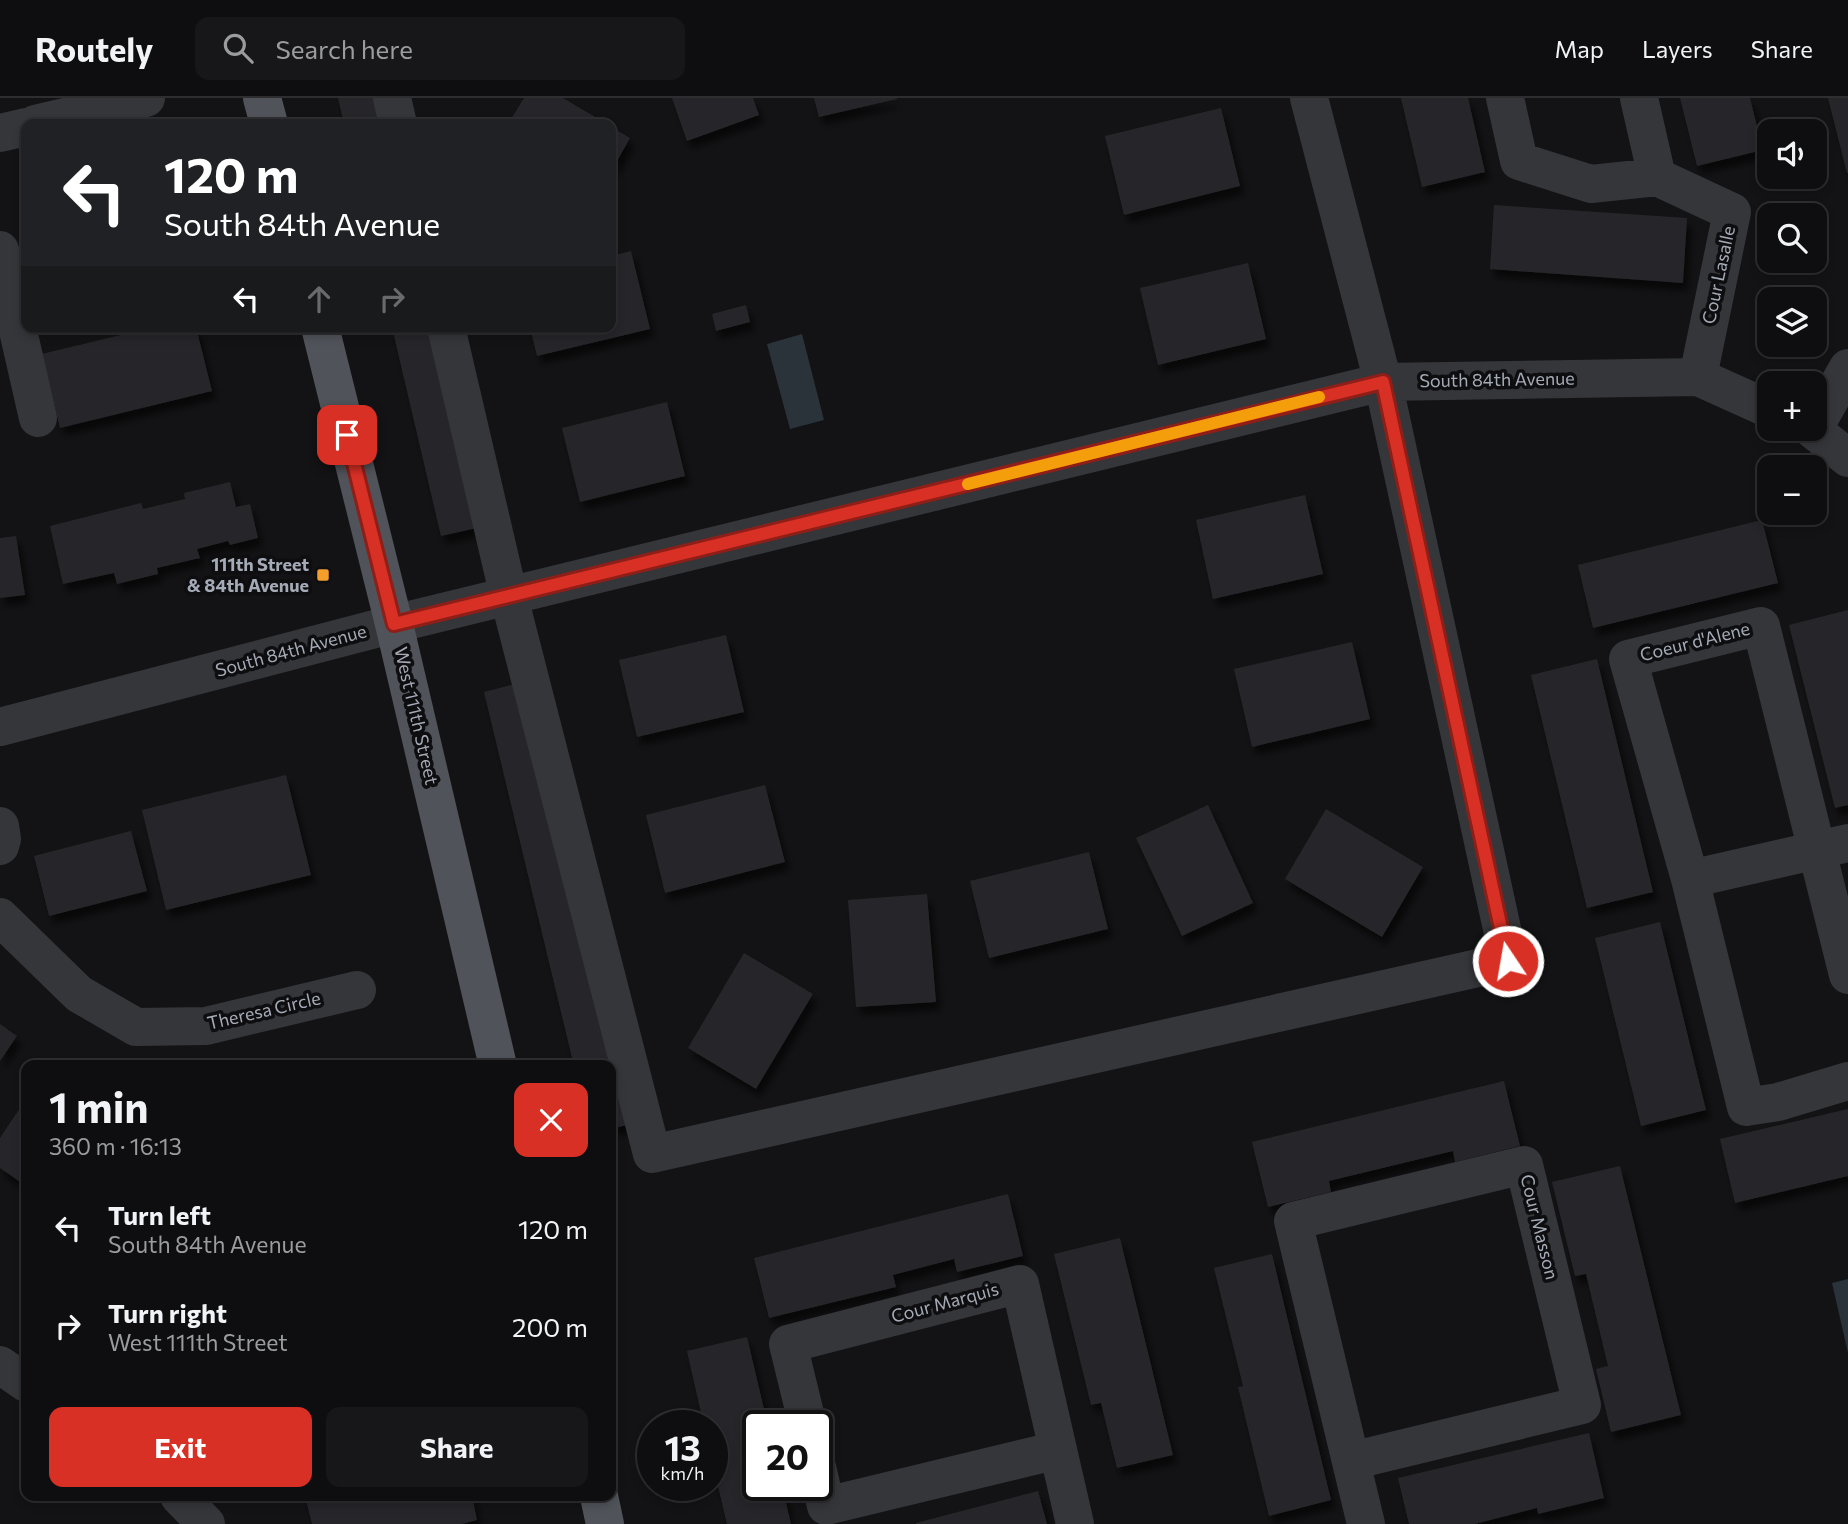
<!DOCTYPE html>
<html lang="en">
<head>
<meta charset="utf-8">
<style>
  body { margin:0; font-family:Commissioner,sans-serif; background:#171719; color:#f1f3f6; height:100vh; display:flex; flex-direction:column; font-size:26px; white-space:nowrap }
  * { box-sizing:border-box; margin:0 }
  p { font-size:23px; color:#9b9c9f }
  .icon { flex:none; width:38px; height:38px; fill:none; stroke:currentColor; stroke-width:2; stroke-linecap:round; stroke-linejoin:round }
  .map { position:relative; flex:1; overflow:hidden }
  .drawer { position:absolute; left:21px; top:962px; width:595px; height:441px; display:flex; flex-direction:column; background:#0e0e10; border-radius:14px; box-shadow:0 4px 10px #0003,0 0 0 2px #2e2e30 }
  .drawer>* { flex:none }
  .top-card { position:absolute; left:21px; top:21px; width:595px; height:214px; border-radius:14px; box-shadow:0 4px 10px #0003,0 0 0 2px #2e2e30; background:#202124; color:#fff; overflow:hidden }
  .tools { position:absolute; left:1757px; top:21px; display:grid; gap:14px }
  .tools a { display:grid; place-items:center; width:70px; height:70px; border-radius:14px; background:#0e0e10; box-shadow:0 4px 10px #0003,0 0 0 2px #2e2e30; font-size:35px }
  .speed { position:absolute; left:637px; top:1312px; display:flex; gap:14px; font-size:35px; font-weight:700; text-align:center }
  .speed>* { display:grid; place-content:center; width:91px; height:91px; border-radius:50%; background:#0e0e10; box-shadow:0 4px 10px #0003,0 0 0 2px #2e2e30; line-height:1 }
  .speed small { font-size:18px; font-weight:400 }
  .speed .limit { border:4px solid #111; border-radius:10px; background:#fff; color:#111 }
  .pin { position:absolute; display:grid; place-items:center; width:60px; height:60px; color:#fff; margin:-30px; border-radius:14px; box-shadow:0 4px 10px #0006 }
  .me { position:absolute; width:77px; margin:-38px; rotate:348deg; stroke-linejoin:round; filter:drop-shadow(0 0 5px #0008) }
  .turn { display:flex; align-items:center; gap:24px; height:147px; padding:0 28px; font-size:32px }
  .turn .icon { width:91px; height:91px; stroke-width:2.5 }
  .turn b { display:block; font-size:49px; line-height:60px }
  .lanes { display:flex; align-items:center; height:66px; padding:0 28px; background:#0003; justify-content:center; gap:35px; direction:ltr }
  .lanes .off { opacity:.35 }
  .round { display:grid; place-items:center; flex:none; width:74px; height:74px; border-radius:14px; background:#171719 }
  .head { display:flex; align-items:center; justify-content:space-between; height:119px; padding:0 28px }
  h1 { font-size:42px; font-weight:700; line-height:52px }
  .cta { display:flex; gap:14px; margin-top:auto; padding:14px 28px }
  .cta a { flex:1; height:80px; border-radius:14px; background:#d93025; color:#fff; font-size:28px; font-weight:700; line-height:80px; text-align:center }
  .cta a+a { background:#171719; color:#f1f3f6 }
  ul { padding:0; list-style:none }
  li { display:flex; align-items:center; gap:21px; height:98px; padding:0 28px }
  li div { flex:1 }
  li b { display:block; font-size:26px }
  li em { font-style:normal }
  header { display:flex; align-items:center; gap:42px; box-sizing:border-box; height:98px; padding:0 35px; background:#0e0e10; border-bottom:2px solid #2e2e30 }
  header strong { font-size:33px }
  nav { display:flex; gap:38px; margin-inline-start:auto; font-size:24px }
  .search { width:490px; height:63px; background:#171719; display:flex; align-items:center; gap:18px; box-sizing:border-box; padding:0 24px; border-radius:14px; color:#9b9c9f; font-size:26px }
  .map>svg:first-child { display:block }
  .water { fill:#293339 }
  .building { fill:#262629; filter:url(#shadow) }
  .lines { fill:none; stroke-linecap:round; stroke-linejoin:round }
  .minor { stroke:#34363a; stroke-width:38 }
  .major { stroke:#505359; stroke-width:38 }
  .route-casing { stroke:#8d1f18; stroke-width:18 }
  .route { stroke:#d93025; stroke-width:12 }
  .slow { stroke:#f59e0b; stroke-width:12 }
  .poi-dot { fill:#f49e2c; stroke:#0e0e10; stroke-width:2.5 }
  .labels { text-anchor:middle; stroke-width:7; stroke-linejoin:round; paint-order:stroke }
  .street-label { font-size:18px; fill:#a5abb6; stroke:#0e0e10 }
  .poi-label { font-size:18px; font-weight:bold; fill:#a5abb6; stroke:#0e0e10; text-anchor:end }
</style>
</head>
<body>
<header>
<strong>Routely</strong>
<div class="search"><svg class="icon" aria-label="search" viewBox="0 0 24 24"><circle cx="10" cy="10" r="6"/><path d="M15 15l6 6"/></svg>Search here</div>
<nav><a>Map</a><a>Layers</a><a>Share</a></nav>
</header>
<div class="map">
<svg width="1848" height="1426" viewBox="0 0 1848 1426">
  <defs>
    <filter id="shadow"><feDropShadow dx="4.5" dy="8" stdDeviation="3.5" flood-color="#0009"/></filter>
  </defs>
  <rect width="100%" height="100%" fill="#131315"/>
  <path class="water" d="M 802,236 L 824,322 L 790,331 L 767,246 Z
    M 1848,1181 L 1848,1255 L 1832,1185 Z"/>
  <path class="building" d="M 338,0 L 376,0 L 382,26 L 344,26 Z
    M 524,0 L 563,0 L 607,26 L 508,26 Z
    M 672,0 L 753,0 L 759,17 L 687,43 Z
    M 814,0 L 897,0 L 897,1 L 819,19 Z
    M 1401,0 L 1468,0 L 1485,74 L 1422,89 Z
    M 1680,0 L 1750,0 L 1763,52 L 1697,68 Z
    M 1828,0 L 1848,0 L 1848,75 L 1847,75 Z
    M 1221,10 L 1240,88 L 1124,117 L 1105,38 Z
    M 611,29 L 630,40 L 611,74 Z
    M 1494,107 L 1687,120 L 1683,185 L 1490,171 Z
    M 631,153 L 650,231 L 537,258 L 530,229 L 611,229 L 611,158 Z
    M 1248,165 L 1266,241 L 1158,267 L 1140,190 Z
    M 746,207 L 750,224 L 716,233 L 712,216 Z
    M 154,229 L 196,229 L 212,293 L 60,330 L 42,256 Z
    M 392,229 L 430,229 L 477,430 L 441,438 Z
    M 667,304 L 685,378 L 580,404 L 562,330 Z
    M 230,384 L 236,409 L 250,406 L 258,440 L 230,447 L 228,443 L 197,451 L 200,460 L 157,470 L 158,476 L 117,486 L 114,475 L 63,486 L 50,428 L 141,405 L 143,411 L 185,401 L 184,395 Z
    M 1305,397 L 1323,476 L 1213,501 L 1196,422 Z
    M 1762,422 L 1778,485 L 1593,530 L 1578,467 Z
    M 16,438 L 25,497 L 0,500 L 0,440 Z
    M 1848,512 L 1848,707 L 1835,710 L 1789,527 Z
    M 726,537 L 744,614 L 637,639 L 619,562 Z
    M 1352,544 L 1370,621 L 1252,649 L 1234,571 Z
    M 1597,561 L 1653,794 L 1587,810 L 1531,577 Z
    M 519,585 L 627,1027 L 611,1031 L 611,968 L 574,968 L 484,594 Z
    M 286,677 L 311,777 L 166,812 L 142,712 Z
    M 765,687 L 785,764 L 665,795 L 646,717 Z
    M 1208,707 L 1253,805 L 1182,838 L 1136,740 Z
    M 1326,711 L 1423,769 L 1382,839 L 1285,781 Z
    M 131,733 L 147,793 L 49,818 L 34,758 Z
    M 1089,754 L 1108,831 L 989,860 L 970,783 Z
    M 927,796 L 936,904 L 856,909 L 848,802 Z
    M 1660,824 L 1706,1012 L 1641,1028 L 1595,840 Z
    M 744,855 L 813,896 L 756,991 L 688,950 Z
    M 0,926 L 17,938 L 0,963 Z
    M 1504,983 L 1520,1048 L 1455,1064 L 1453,1053 L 1329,1083 L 1331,1094 L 1268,1109 L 1252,1044 Z
    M 26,1001 L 26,1088 L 0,1070 L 0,1040 Z
    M 1848,1011 L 1848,1078 L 1735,1105 L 1720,1041 Z
    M 1620,1068 L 1681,1317 L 1611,1334 L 1596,1271 L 1608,1268 L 1586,1176 L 1575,1178 L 1552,1084 Z
    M 1008,1096 L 1023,1158 L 957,1174 L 954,1161 L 893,1177 L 896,1189 L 769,1220 L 754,1160 Z
    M 1120,1140 L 1173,1357 L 1117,1370 L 1101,1305 L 1091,1307 L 1054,1156 Z
    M 1272,1156 L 1331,1402 L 1269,1418 L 1238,1289 L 1243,1288 L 1214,1170 Z
    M 747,1239 L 768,1328 L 758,1328 L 758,1388 L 782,1388 L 791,1426 L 727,1426 L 712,1363 L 712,1328 L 704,1328 L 687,1253 Z
    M 1589,1335 L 1604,1400 L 1538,1416 L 1537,1410 L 1475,1426 L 1409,1426 L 1398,1380 Z
    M 1038,1393 L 1047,1426 L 916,1426 L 916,1425 Z
    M 305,1398 L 472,1398 L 477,1422 L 462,1426 L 312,1426 Z"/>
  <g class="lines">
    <path class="minor" d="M 392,0 L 398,26
      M 1505,0 L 1519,63 L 1591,86 L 1657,79 L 1732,114 L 1698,279
      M 1639,0 L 1657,79
      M 35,26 L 146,0
      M 0,35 L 26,29
      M 0,152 L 11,202 L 26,199
      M 11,202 L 38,320
      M 446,229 L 509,499 L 652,1056 L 1509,863 L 1383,284 L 1309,0
      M 1815,328 L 1848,270
      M 1812,331 L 1848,360
      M 0,629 L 394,526 L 1383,284 L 1698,279 L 1769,311
      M 0,728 L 2,741 L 0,748
      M 1690,781 L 1848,745
      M 0,819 L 79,896 L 136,929 L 206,928 L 357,892
      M 1848,877 L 1761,528 L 1628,561 L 1690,781 L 1746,1009 L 1778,1004 L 1848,983
      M 0,1267 L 26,1285
      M 808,1328 L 788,1246 L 1020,1186 L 1075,1426
      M 1351,1363 L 1582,1307 L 1524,1067 L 1293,1123 L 1366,1426
      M 817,1369 L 826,1408 L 1058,1352
      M 179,1398 L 206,1426"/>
    <path class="major" d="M 262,0 L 269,26
      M 320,229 L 394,526 L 498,968
      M 599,1398 L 605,1426"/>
  </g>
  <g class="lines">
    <g class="route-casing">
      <path id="route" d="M 347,337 L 394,526 L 1383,284 L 1508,863"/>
    </g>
    <use href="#route" class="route"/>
    <path class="slow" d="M 968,386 L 1319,299"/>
  </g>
  <rect class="poi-dot" x="316" y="470" width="14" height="14" rx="3.5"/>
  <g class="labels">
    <g class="street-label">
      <text transform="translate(1719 177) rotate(-78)" y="6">Cour Lasalle</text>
      <text transform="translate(1497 282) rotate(-1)" y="6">South 84th Avenue</text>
      <text transform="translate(1695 544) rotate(-14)" y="6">Coeur d'Alene</text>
      <text transform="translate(291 553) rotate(-15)" y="6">South 84th Avenue</text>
      <text transform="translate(416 618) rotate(77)" y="6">West 111th Street</text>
      <text transform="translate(264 913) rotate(-13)" y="6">Theresa Circle</text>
      <text transform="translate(1539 1129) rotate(76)" y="6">Cour Masson</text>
      <text transform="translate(945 1205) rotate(-15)" y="6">Cour Marquis</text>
    </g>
    <g class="poi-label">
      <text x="309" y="473">111th Street<tspan x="309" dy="21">&amp; 84th Avenue</tspan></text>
    </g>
  </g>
</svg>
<div class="tools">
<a><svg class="icon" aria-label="sound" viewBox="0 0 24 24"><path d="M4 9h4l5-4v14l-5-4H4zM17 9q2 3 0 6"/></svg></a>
<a><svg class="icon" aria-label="search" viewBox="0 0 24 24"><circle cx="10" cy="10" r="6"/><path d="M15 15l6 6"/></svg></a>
<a><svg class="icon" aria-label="layers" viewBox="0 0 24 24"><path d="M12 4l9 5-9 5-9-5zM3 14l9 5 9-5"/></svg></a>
<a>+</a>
<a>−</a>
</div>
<div class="speed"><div>13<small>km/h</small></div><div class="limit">20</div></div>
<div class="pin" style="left:347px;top:337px;background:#d93025"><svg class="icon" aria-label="arrive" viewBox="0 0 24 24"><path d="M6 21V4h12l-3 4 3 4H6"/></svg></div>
<svg class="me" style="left:1508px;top:863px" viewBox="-20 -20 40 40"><circle r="17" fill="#d93025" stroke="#fff" stroke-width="3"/><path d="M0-11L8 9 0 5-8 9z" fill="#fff"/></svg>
<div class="top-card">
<div class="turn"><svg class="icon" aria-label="left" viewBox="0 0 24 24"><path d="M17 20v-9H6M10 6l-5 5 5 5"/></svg><div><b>120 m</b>South 84th Avenue</div></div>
<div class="lanes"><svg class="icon" aria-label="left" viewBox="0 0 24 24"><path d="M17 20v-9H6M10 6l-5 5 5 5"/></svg><svg class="icon off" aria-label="ahead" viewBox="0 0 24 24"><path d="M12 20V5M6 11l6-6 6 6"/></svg><svg class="icon off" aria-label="right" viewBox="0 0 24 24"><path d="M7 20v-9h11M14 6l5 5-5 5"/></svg></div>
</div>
<section class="drawer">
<div class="head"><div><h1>1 min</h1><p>360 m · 16:13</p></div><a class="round" style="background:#d93025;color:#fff"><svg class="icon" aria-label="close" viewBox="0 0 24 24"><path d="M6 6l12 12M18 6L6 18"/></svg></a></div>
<ul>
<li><svg class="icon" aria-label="left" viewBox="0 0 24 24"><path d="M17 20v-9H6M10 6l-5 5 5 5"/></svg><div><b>Turn left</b><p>South 84th Avenue</p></div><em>120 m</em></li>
<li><svg class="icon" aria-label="right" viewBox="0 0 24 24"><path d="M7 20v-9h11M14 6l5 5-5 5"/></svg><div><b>Turn right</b><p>West 111th Street</p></div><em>200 m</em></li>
</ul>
<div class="cta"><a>Exit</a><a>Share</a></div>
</section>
</div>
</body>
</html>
